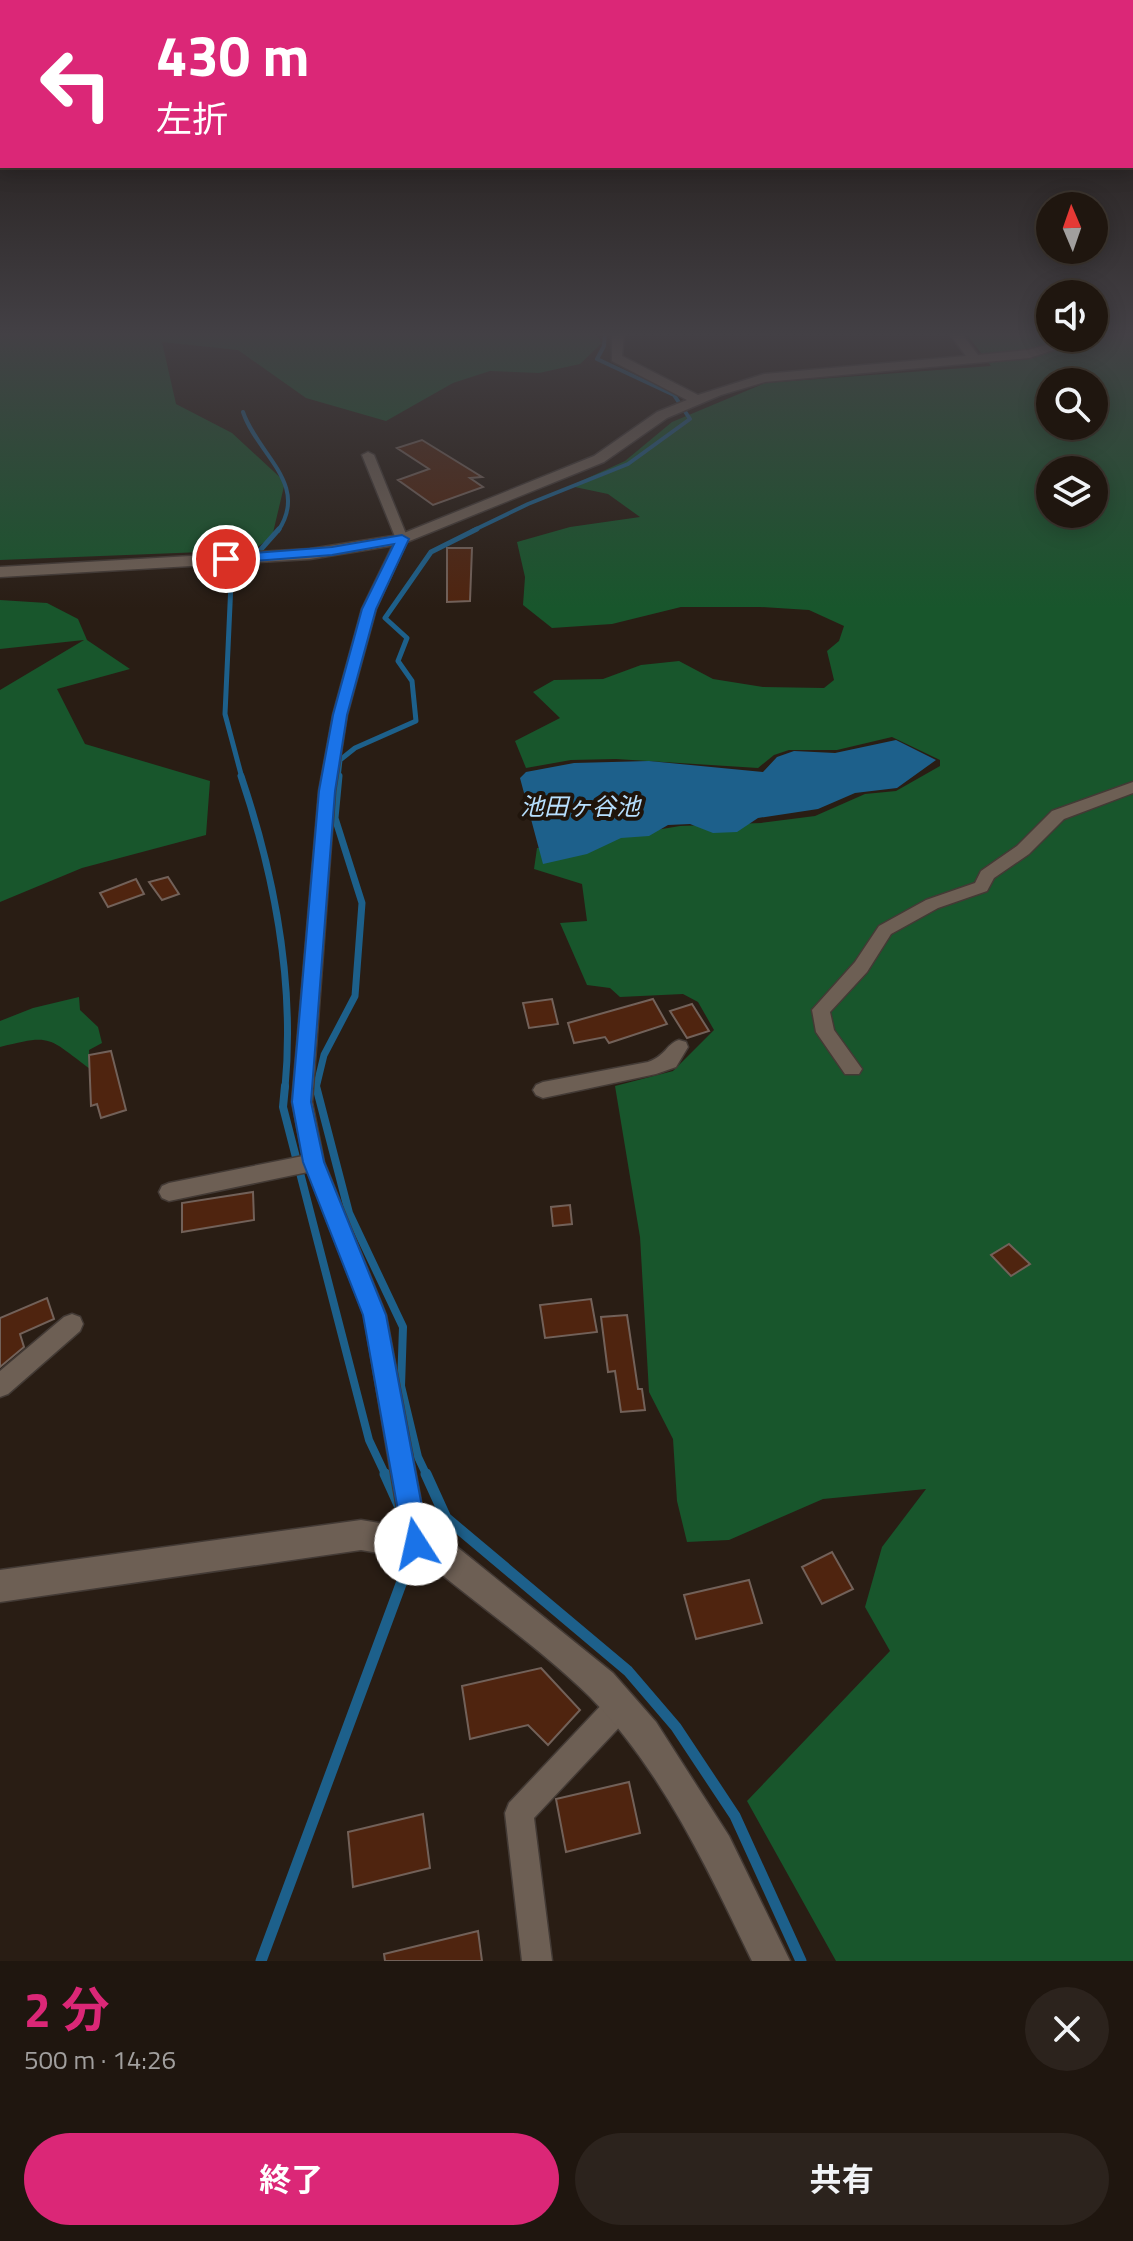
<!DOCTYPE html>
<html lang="ja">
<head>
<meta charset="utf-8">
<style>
  body { margin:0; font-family:"Titillium Web","Noto Sans JP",sans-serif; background:#2c231d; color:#f1f3f6; height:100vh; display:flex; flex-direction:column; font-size:30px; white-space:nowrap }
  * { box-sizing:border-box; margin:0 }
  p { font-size:26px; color:#a19f9e }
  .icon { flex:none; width:44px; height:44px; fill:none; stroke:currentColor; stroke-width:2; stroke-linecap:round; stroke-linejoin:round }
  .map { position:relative; height:1961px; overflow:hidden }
  .details { display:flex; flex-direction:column; background:#1f160f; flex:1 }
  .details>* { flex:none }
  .guide { position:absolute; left:0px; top:0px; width:1134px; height:168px; box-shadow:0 4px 20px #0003,0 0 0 2px #3c352f; background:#db2777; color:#fff; overflow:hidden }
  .needle { width:52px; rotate:358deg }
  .buttons { position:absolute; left:1036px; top:192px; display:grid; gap:16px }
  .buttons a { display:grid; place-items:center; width:72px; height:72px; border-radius:50%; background:#1f160f; box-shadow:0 4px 20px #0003,0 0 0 2px #3c352f; font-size:40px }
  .pin { position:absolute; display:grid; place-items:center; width:68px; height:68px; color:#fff; margin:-34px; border:4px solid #fff; border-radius:50%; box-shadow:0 2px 8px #0007 }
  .me { position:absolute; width:88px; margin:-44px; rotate:350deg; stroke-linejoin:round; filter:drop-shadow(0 0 6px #0008) }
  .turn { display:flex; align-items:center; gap:28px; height:168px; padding:0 24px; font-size:36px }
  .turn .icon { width:104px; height:104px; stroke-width:2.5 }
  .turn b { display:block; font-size:56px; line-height:68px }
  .round { display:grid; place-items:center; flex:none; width:84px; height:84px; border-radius:42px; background:#2c231d }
  .overview { display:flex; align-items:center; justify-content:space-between; height:136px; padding:0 24px }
  h1 { font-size:48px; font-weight:700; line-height:60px; color:#db2777 }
  .action { display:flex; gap:16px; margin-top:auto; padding:16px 24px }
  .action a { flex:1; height:92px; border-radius:48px; background:#db2777; color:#fff; font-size:32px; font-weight:700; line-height:92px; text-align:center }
  .action a+a { background:#2c231d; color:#f1f3f6 }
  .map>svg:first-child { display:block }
  .green { fill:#18562c; fill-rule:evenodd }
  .water { fill:#1d608b }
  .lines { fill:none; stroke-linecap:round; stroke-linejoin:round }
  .stream-far4 { stroke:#1d608b; stroke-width:4 }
  .stream-far3 { stroke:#1d608b; stroke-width:5 }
  .stream-far2 { stroke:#1d608b; stroke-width:7 }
  .stream-far1 { stroke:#1d608b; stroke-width:8 }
  .stream { stroke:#1d608b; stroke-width:11 }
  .building { fill:#4f240f; stroke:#726159; stroke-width:2 }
  .minor-casing { stroke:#433a35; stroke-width:3 }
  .tertiary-casing { stroke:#433a35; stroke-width:3 }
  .minor { fill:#6d5f54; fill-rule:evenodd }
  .tertiary { fill:#6d5f54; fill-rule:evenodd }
  .route { fill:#1a73e8; stroke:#114b97; stroke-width:2 }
  .labels { text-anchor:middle; stroke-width:8; stroke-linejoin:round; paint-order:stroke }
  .water-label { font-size:24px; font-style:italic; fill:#b8e0ff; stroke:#1f140b }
</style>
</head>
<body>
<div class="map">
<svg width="1133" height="1961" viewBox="0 0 1133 1961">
  <rect width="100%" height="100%" fill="#291d14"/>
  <path class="green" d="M 0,333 L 594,333 L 602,343 L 580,364 L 539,373 L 490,371 L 453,383 L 386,421 L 306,398 L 238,350 L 162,342 L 176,404 L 232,433 L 285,482 L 272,537 L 253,550 L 0,560 Z
    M 966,333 L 1050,333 L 1050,338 L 1133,333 L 1133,1961 L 836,1961 L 747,1801 L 890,1651 L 865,1607 L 882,1547 L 926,1489 L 823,1499 L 729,1540 L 687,1542 L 677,1501 L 673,1439 L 649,1392 L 640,1237 L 615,1086 L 673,1071 L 714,1030 L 698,1002 L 683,994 L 620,997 L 610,988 L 587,985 L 560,923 L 587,921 L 582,884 L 534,869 L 537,848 L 590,848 L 620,836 L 680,826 L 761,823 L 815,816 L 865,794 L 896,791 L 940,766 L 940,760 L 892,737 L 837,750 L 789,750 L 774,755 L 758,768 L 616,759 L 571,760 L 526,768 L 515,741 L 560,718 L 533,692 L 554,680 L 603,679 L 641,665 L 679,661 L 713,679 L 763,687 L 824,688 L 834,680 L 827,651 L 839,641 L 844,626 L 809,610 L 760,607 L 681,607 L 612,624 L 552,628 L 523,605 L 525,577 L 517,542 L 570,527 L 640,517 L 608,494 L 570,486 L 625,461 L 672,422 L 765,383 L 991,366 ZM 1050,382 L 1094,382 L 1094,426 L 1050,426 ZM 1050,470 L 1094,470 L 1094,514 L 1050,514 Z
    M 0,600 L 47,603 L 78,619 L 87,640 L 130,669 L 57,689 L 85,744 L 210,781 L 206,835 L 82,868 L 0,902 L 0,690 L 84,640 L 0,649 Z
    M 79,997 L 80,1010 L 98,1027 L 102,1043 L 89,1050 L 90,1069 C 47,1037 52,1034 0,1047 L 0,1021 L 33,1008 Z"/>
  <path class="water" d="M 896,740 L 936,760 L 897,788 L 855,793 L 818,809 L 758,818 L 737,832 L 713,833 L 690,824 L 668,825 L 649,836 L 621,838 L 587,854 L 543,864 L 520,778 L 526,772 L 574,763 L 649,761 L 763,772 L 777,757 L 794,751 L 835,753 Z"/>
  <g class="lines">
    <path class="stream-far4" d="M 243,412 C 257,454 310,484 278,531
      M 472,531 L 528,504 L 628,464 L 690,419 L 674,395 L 597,359 L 604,346 L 605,333"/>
    <path class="stream-far3" d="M 242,778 L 225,714 L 231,583 L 279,529
      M 338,778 L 340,760 L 355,748 L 416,721 L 412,681 L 398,661 L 407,638 L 385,618 L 431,552 L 477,529"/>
    <path class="stream-far2" d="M 241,776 C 275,877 295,982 285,1088
      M 316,1088 L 324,1055 L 355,996 L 362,903 L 335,818 L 339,776"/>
    <path class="stream-far1" d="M 285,1086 L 283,1107 L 369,1440 L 386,1476
      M 316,1086 L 349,1213 L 403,1327 L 401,1386 L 418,1457 L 427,1476"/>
    <path class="stream" d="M 385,1474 L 399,1505
      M 426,1474 L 446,1518 L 628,1671 L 676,1727 L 735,1816 L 801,1961
      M 261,1961 L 414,1549"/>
  </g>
  <path class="building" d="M 422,440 L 482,477 L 470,478 L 483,487 L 433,505 L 398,480 L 429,469 L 397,448 Z
    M 447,548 L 472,548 L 470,601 L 447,602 Z
    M 168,877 L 179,894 L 162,900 L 149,882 Z
    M 136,879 L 144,894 L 108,907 L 100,893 Z
    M 552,999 L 558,1024 L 529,1028 L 523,1003 Z
    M 653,999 L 667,1024 L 609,1043 L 605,1037 L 574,1043 L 568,1023 Z
    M 692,1004 L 709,1031 L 687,1038 L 670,1011 Z
    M 111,1051 L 126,1110 L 101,1118 L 97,1104 L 91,1106 L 89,1055 Z
    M 253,1192 L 254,1220 L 182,1232 L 182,1203 Z
    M 570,1205 L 572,1224 L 553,1226 L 551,1207 Z
    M 1009,1244 L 1030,1264 L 1011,1276 L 991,1255 Z
    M 47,1298 L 54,1319 L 20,1334 L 24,1347 L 0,1367 L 0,1318 Z
    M 591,1299 L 597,1332 L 545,1338 L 540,1305 Z
    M 627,1315 L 638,1389 L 642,1389 L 645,1410 L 621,1412 L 615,1371 L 608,1372 L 601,1317 Z
    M 832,1552 L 853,1589 L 822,1604 L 802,1567 Z
    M 749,1580 L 762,1623 L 696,1639 L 684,1595 Z
    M 541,1668 L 580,1710 L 548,1745 L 528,1725 L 470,1739 L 462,1686 Z
    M 629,1782 L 640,1833 L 566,1852 L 556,1799 Z
    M 423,1814 L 430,1868 L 353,1887 L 348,1832 Z
    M 478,1931 L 482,1961 L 385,1961 L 384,1954 Z"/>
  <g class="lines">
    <g class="minor-casing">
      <path id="minor" d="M 368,452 L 374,455 L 408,539 L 376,609 L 347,715 L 335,791 L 312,1102 L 324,1162 L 386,1315 L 429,1544 L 425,1553 L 416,1557 L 407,1553 L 403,1544 L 364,1315 L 308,1172 L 169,1201 L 162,1198 L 159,1192 L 162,1186 L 169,1183 L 303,1156 L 292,1102 L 319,791 L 333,715 L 362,609 L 396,539 L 362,455 Z
        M 1133,782 L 1133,793 L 1064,819 L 1029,854 L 994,878 L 987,891 L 938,908 L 891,934 L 867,972 L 830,1012 L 834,1030 L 862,1069 L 859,1074 L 845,1074 L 816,1032 L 812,1010 L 855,962 L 879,926 L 926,900 L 975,883 L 981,871 L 1017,846 L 1052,811 Z
        M 679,1040 L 686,1042 L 688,1047 L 676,1067 L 656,1074 L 543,1098 L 536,1095 L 533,1090 L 536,1085 L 543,1082 L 648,1062 C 667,1055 666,1044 679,1040 Z
        M 72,1314 L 80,1317 L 83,1324 L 80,1331 L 8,1394 L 0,1397 L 0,1371 L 64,1317 Z
        M 618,1694 L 628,1698 L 632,1708 L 628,1718 L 534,1818 L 552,1961 L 522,1961 L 505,1813 L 509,1803 L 608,1698 Z"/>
    </g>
    <g class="tertiary-casing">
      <path id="tertiary" d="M 612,333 L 624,333 L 622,356 L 698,395 L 764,374 L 966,356 L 949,333 L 961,333 L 978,355 L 1028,350 L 1072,338 L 1091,338 L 1029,358 L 765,382 L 721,395 L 667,418 L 604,462 L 402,544 L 310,559 L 0,577 L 0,567 L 310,549 L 399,535 L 594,456 L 657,412 L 687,400 L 612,361 Z
        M 361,1520 L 416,1529 L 457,1547 L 613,1673 L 656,1722 L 729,1836 L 790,1961 L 752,1961 C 708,1870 662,1770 590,1697 C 543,1651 486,1611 435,1569 L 414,1559 L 361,1550 L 0,1602 L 0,1570 Z"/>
    </g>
    <use href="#minor" class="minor"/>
    <use href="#tertiary" class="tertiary"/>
  </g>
  <linearGradient id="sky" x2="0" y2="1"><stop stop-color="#17100b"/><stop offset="0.55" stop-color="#434045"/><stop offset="1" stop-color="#434045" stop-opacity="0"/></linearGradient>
  <rect width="1133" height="608" fill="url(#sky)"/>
  <path class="route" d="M 402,535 L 409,539 L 376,609 L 347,715 L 335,791 L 311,1102 L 324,1162 L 386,1315 L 429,1544 L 425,1553 L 416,1557 L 407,1553 L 404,1544 L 363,1315 L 303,1162 L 292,1102 L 319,791 L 333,715 L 362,609 L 394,544 L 332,555 L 226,563 L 220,559 L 226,555 L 332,547 Z"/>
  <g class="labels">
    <g class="water-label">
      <text x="580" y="815">池田ヶ谷池</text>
    </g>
  </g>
</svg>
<div class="buttons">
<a><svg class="needle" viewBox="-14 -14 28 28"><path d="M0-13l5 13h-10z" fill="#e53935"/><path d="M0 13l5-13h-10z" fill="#a19f9e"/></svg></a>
<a><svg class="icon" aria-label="sound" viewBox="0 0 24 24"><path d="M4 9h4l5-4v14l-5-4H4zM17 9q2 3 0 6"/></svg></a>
<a><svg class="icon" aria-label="search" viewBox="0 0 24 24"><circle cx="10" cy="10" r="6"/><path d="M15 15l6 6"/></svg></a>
<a><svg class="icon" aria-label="layers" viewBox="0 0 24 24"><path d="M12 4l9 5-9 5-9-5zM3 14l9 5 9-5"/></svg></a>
</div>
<div class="pin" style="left:226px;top:559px;background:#d93025"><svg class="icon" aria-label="arrive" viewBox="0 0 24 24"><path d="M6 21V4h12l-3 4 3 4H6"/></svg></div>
<svg class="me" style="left:416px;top:1544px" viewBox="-20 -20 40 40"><circle r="19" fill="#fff"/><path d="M0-13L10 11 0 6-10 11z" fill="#1a73e8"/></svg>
<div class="guide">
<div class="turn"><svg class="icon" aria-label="left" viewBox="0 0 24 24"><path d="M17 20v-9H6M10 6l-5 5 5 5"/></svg><div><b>430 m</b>左折</div></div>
</div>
</div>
<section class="details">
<div class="overview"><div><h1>2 分</h1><p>500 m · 14:26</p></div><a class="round"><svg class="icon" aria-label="close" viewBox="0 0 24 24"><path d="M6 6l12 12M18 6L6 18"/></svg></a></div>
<div class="action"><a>終了</a><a>共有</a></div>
</section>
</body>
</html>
